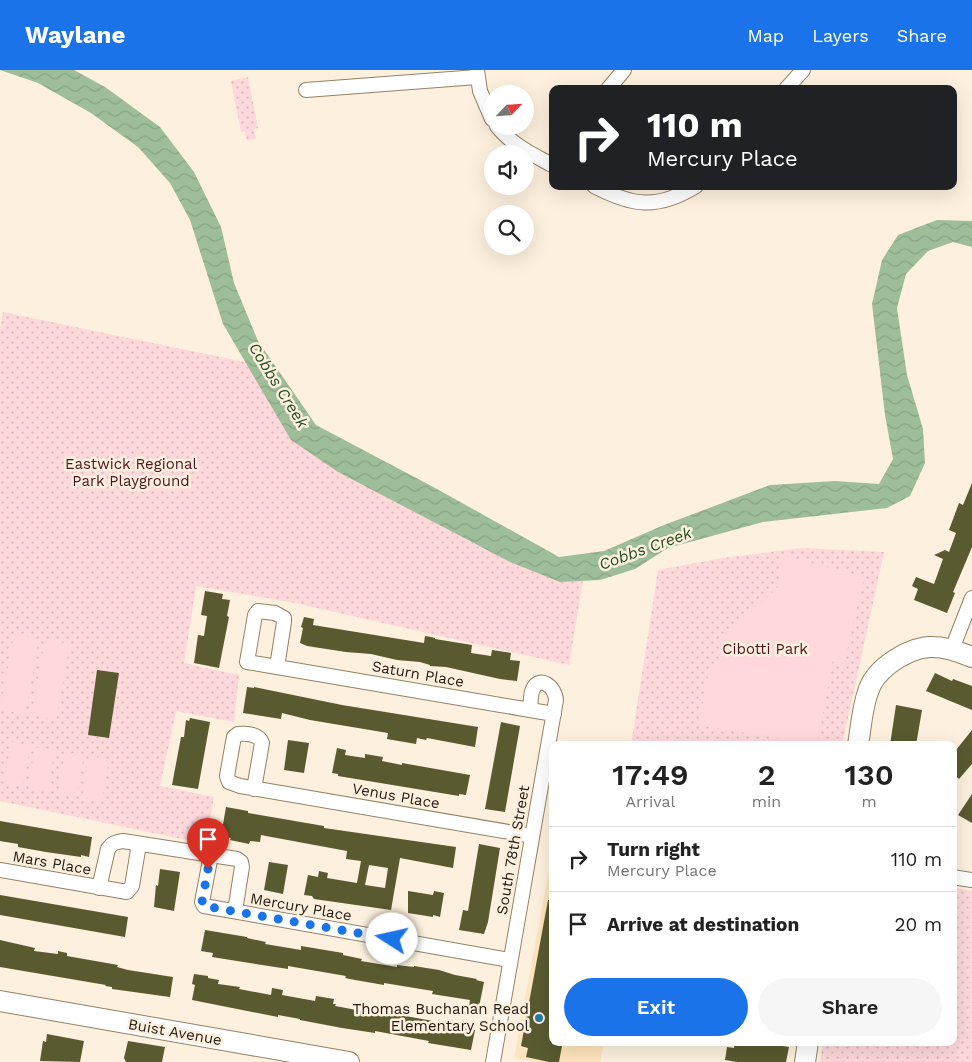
<!DOCTYPE html>
<html lang="en">
<head>
<meta charset="utf-8">
<style>
  body { margin:0; font-family:"Work Sans",sans-serif; background:#f6f6f6; color:#222; height:100vh; display:flex; flex-direction:column; font-size:19px; white-space:nowrap }
  * { box-sizing:border-box; margin:0 }
  p { font-size:16px; color:#767676 }
  .icon { flex:none; width:28px; height:28px; fill:none; stroke:currentColor; stroke-width:2; stroke-linecap:round; stroke-linejoin:round }
  .map { position:relative; flex:1; overflow:hidden }
  .details { position:absolute; left:549px; top:671px; width:408px; height:305px; display:flex; flex-direction:column; background:#fff; border-radius:10px; box-shadow:0 5px 20px #0002 }
  .details>* { flex:none }
  .top-card { position:absolute; left:549px; top:15px; width:408px; height:105px; border-radius:10px; box-shadow:0 5px 20px #0002; background:#202124; color:#fff; overflow:hidden }
  .needle { width:32px; rotate:65deg }
  .controls { position:absolute; left:484px; top:15px; display:grid; gap:10px }
  .controls a { display:grid; place-items:center; width:50px; height:50px; border-radius:50%; background:#fff; box-shadow:0 5px 20px #0002; font-size:25px }
  .pin { position:absolute; display:grid; place-items:center; width:42px; height:42px; color:#fff; margin:-51px -21px; border-radius:50% 50% 50% 0; rotate:-45deg; box-shadow:0 0 5px #0007 }
  .pin .icon { rotate:45deg }
  .me { position:absolute; width:55px; margin:-28px; rotate:280deg; stroke-linejoin:round; filter:drop-shadow(0 0 4px #0008) }
  .turn { display:flex; align-items:center; gap:18px; height:105px; padding:0 15px; font-size:22px }
  .turn .icon { width:65px; height:65px; stroke-width:2.5 }
  .turn b { display:block; font-size:35px; line-height:42px }
  .eta { display:flex; justify-content:space-evenly; align-items:center; height:85px; text-align:center }
  .eta b { font-size:30px; font-weight:600; line-height:35px }
  .primary-button { display:flex; gap:10px; margin-top:auto; padding:10px 15px }
  .primary-button a { flex:1; height:58px; border-radius:30px; background:#1a73e8; color:#fff; font-size:20px; font-weight:600; line-height:58px; text-align:center }
  .primary-button a+a { background:#f6f6f6; color:#222 }
  ul { padding:0; list-style:none }
  li { display:flex; align-items:center; gap:15px; height:65px; padding:0 15px; border-top:1px solid #e0e0e0 }
  li div { flex:1 }
  li b { display:block; font-size:19px }
  li em { font-style:normal }
  header { display:flex; align-items:center; gap:30px; box-sizing:border-box; height:70px; padding:0 25px; background:#1a73e8; color:#fff }
  header strong { font-size:24px }
  nav { display:flex; gap:28px; margin-inline-start:auto; font-size:18px }
  .map>svg:first-child { display:block }
  .built { fill:#ffe5bf }
  .park { fill:url(#park-dots) }
  .garden { fill:#fed8db }
  .water { fill:url(#water-waves) }
  .building { fill:#595a30; fill-rule:evenodd }
  .lines { fill:none; stroke-linecap:round; stroke-linejoin:round }
  .street-casing { stroke:#958165; stroke-width:16 }
  .secondary-casing { stroke:#958165; stroke-width:22 }
  .street { stroke:#fff; stroke-width:14 }
  .secondary { stroke:#fff; stroke-width:20 }
  .route { stroke:#1a73e8; stroke-width:9; stroke-dasharray:0 16.2 }
  .poi-dot { fill:#267cac; stroke:#fdf0de; stroke-width:2 }
  .labels { text-anchor:middle; stroke-width:5; stroke-linejoin:round; paint-order:stroke }
  .park-label { font-size:15px; fill:#4f121e; stroke:#fdf0de }
  .street-label { font-size:15px; fill:#211a0f; stroke:#fdf0de }
  .poi-label { font-size:15px; fill:#211a0f; stroke:#fdf0de; text-anchor:end }
  .water-label { font-size:16px; font-style:italic; fill:#234e1d; stroke:#fdf0de }
</style>
</head>
<body>
<header>
<strong>Waylane</strong>
<nav><a>Map</a><a>Layers</a><a>Share</a></nav>
</header>
<div class="map">
<svg width="972" height="992" viewBox="0 0 972 992">
  <defs>
    <pattern id="park-dots" width="8" height="8" patternUnits="userSpaceOnUse" patternTransform="scale(1.25)"><rect width="8" height="8" fill="#fed8db"/><path d="M2 2h.1M6 6h.1" fill="none" stroke="#d9b9bb" stroke-width="1.8" stroke-linecap="round"/></pattern>
    <pattern id="water-waves" width="16" height="10" patternUnits="userSpaceOnUse" patternTransform="scale(1.25)"><rect width="16" height="10" fill="#9ebe9a"/><path d="M0 5q4-4 8 0t8 0" fill="none" stroke="#88a384"/></pattern>
  </defs>
  <rect width="100%" height="100%" fill="#fdf0de"/>
  <path class="built" d="M 552,784 L 552,972 L 604,973 L 600,992 L 535,992 L 514,988 Z"/>
  <path class="park" d="M 248,7 L 258,58 L 254,59 L 256,69 L 247,71 L 245,61 L 241,62 L 231,11 Z
    M 3,242 L 254,294 L 308,379 L 583,510 L 569,595 L 295,533 L 196,516 L 184,593 L 239,605 L 234,652 L 176,641 L 160,716 L 214,727 L 206,774 L 0,731 L 0,261 Z
    M 802,478 L 884,482 L 842,675 L 631,675 L 658,500 L 722,488 Z
    M 955,818 L 972,821 L 972,992 L 820,992 L 823,973 L 952,972 L 952,835 Z"/>
  <path class="garden" d="M 782,485 L 864,507 L 844,594 L 833,590 L 817,675 L 699,655 L 709,601 L 724,584 L 716,575 L 779,516 Z
    M 14,564 L 39,569 L 25,644 L 0,640 Z
    M 45,570 L 70,574 L 56,650 L 31,645 Z
    M 11,672 L 30,676 L 23,717 L 4,714 Z
    M 35,677 L 55,680 L 48,722 L 28,718 Z
    M 65,682 L 84,685 L 77,727 L 58,723 Z
    M 89,686 L 109,689 L 102,731 L 82,727 Z"/>
  <path class="water" d="M 0,0 L 74,0 L 105,17 L 160,57 L 194,102 L 221,157 L 234,213 L 258,271 L 316,355 L 437,419 L 559,487 L 604,481 L 664,455 L 770,415 L 835,411 L 879,414 L 893,389 L 885,345 L 872,234 L 882,190 L 898,165 L 937,150 L 972,151 L 972,177 L 953,172 L 928,181 L 906,204 L 897,238 L 907,305 L 923,359 L 925,393 L 910,426 L 887,438 L 763,452 L 668,478 L 635,499 L 600,510 L 560,512 L 510,492 L 338,402 L 291,370 L 223,254 L 190,150 L 170,113 L 138,77 L 91,43 L 38,13 Z"/>
  <path class="building" d="M 972,413 L 972,477 L 953,522 L 955,523 L 947,543 L 914,530 L 918,519 L 912,516 L 916,507 L 934,514 L 943,489 L 934,485 L 945,480 L 949,482 L 956,463 L 949,460 L 959,433 L 963,435 Z
    M 205,521 L 223,524 L 222,529 L 230,530 L 227,546 L 229,547 L 219,598 L 194,593 L 198,565 L 204,566 L 207,546 L 201,545 Z
    M 304,547 L 314,549 L 313,555 L 424,573 L 425,566 L 431,567 L 435,568 L 435,569 L 472,575 L 471,583 L 491,586 L 492,580 L 511,583 L 510,590 L 520,591 L 517,611 L 500,609 L 446,597 L 430,596 L 430,595 L 420,592 L 397,590 L 371,584 L 346,582 L 307,576 L 300,573 L 303,558 L 301,557 Z
    M 97,600 L 119,603 L 109,668 L 88,665 Z
    M 935,603 L 952,611 L 953,609 L 972,616 L 972,640 L 926,621 Z
    M 247,617 L 254,618 L 254,617 L 342,635 L 478,657 L 475,677 L 427,668 L 426,670 L 417,668 L 416,674 L 387,669 L 388,663 L 310,650 L 282,643 L 281,649 L 243,643 Z
    M 896,635 L 922,640 L 916,675 L 890,675 Z
    M 190,648 L 210,652 L 198,719 L 172,715 L 181,667 L 184,667 L 186,650 L 189,651 Z
    M 501,652 L 520,656 L 505,742 L 485,739 Z
    M 972,660 L 972,694 L 959,709 L 952,703 L 952,685 Z
    M 288,670 L 309,673 L 304,703 L 284,700 Z
    M 337,678 L 346,680 L 345,685 L 365,688 L 365,684 L 383,687 L 382,691 L 402,695 L 402,693 L 470,705 L 466,725 L 459,724 L 459,726 L 338,706 L 338,704 L 332,703 Z
    M 972,724 L 972,753 L 958,745 Z
    M 226,737 L 248,741 L 248,743 L 324,756 L 324,758 L 456,777 L 453,798 L 400,788 L 391,840 L 314,829 L 312,826 L 304,825 L 308,805 L 318,807 L 319,801 L 328,803 L 327,808 L 357,813 L 361,791 L 346,789 L 347,781 L 266,766 L 261,765 L 260,772 L 250,771 L 249,774 L 230,770 L 231,768 L 221,766 ZM 369,795 L 388,798 L 385,818 L 365,815 Z
    M 0,751 L 92,767 L 89,787 L 81,785 L 81,787 L 46,782 L 18,777 L 18,774 L 0,771 Z
    M 479,774 L 500,778 L 488,852 L 484,864 L 459,860 L 463,840 L 468,841 Z
    M 269,792 L 288,795 L 283,824 L 264,820 Z
    M 160,799 L 180,802 L 174,841 L 154,837 L 156,815 L 158,816 Z
    M 408,821 L 433,825 L 434,821 L 444,823 L 440,847 L 433,845 L 433,847 L 408,843 Z
    M 0,825 L 128,847 L 125,867 L 0,845 Z
    M 548,830 L 552,830 L 552,974 L 562,976 L 559,992 L 549,992 L 526,987 L 528,978 L 521,976 Z
    M 205,860 L 247,867 L 247,868 L 266,872 L 265,874 L 301,880 L 301,876 L 343,883 L 343,885 L 362,889 L 361,891 L 397,897 L 397,895 L 414,897 L 414,896 L 439,900 L 455,905 L 477,909 L 476,910 L 484,912 L 480,932 L 478,938 L 469,937 L 470,930 L 432,924 L 433,921 L 384,913 L 384,915 L 355,910 L 345,908 L 346,906 L 288,896 L 288,899 L 212,887 L 213,883 L 201,881 Z
    M 0,870 L 35,878 L 34,881 L 58,884 L 58,881 L 67,883 L 67,886 L 118,895 L 117,897 L 128,900 L 173,907 L 170,927 L 112,919 L 112,917 L 105,916 L 106,915 L 0,897 Z
    M 194,904 L 208,906 L 208,908 L 219,910 L 218,914 L 240,917 L 239,919 L 271,925 L 272,918 L 283,920 L 282,925 L 315,931 L 316,926 L 334,929 L 333,934 L 336,934 L 335,936 L 389,946 L 389,943 L 433,951 L 432,953 L 475,960 L 471,980 L 428,973 L 429,971 L 375,961 L 375,963 L 342,958 L 300,950 L 300,949 L 278,945 L 278,947 L 192,930 L 195,915 L 192,914 Z
    M 47,964 L 84,971 L 80,992 L 40,991 L 43,971 L 46,972 Z
    M 128,971 L 165,977 L 162,992 L 126,992 L 124,988 Z
    M 735,972 L 770,976 L 770,974 L 789,977 L 786,992 L 737,992 L 725,990 L 727,977 L 734,978 Z"/>
  <g class="lines">
    <g class="street-casing">
      <path id="street" d="M 477,0 L 480,21 L 492,49
        M 608,19 L 624,0
        M 786,19 L 803,0
        M 306,20 L 477,7
        M 497,56 C 512,75 532,84 552,95
        M 594,116 C 632,136 657,140 696,116
        M 952,579 L 972,528
        M 277,597 L 284,552 L 284,548 L 275,543 L 258,541 L 255,545 L 247,592 L 277,597 L 530,640 L 554,644
        M 254,719 L 262,673 C 259,664 246,663 238,664 L 234,667 L 233,672 L 227,706 L 229,712 L 240,716 L 532,766
        M 211,785 L 202,832 L 204,836 L 510,890
        M 0,800 L 127,822 L 132,816 L 139,774
        M 952,807 L 972,810
        M 99,818 L 108,779 C 112,773 116,772 123,771 L 237,789 L 241,792 L 242,797 L 235,841
        M 493,992 L 556,630 C 555,616 539,605 533,619 C 530,625 531,633 530,640"/>
    </g>
    <g class="secondary-casing">
      <path id="secondary" d="M 858,675 C 861,658 862,638 868,622 C 871,611 880,601 889,594 C 919,572 939,573 972,587
        M 0,931 L 349,992
        M 805,992 L 808,972"/>
    </g>
    <use href="#street" class="street"/>
    <use href="#secondary" class="secondary"/>
  </g>
  <g class="lines">
    <path class="route" d="M 208,799 L 202,832 L 204,836 L 392,869"/>
  </g>
  <circle class="poi-dot" cx="539" cy="948" r="5"/>
  <g class="labels">
    <g class="park-label">
      <text x="131" y="399">Eastwick Regional<tspan x="131" dy="17">Park Playground</tspan></text>
      <text x="765" y="584">Cibotti Park</text>
    </g>
    <g class="street-label">
      <text transform="translate(418 604) rotate(10)" y="5">Saturn Place</text>
      <text transform="translate(396 726) rotate(10)" y="5">Venus Place</text>
      <text transform="translate(513 780) rotate(-80)" y="5">South 78th Street</text>
      <text transform="translate(52 793) rotate(10)" y="5">Mars Place</text>
      <text transform="translate(301 837) rotate(10)" y="5">Mercury Place</text>
      <text transform="translate(175 962) rotate(10)" y="5">Buist Avenue</text>
    </g>
    <g class="poi-label">
      <text x="529" y="944">Thomas Buchanan Read<tspan x="529" dy="17">Elementary School</tspan></text>
    </g>
    <g class="water-label">
      <text transform="translate(279 315) rotate(58)" y="6">Cobbs Creek</text>
      <text transform="translate(645 478) rotate(-20)" y="6">Cobbs Creek</text>
    </g>
  </g>
</svg>
<div class="controls">
<a><svg class="needle" viewBox="-14 -14 28 28"><path d="M0-13l5 13h-10z" fill="#e53935"/><path d="M0 13l5-13h-10z" fill="#767676"/></svg></a>
<a><svg class="icon" aria-label="sound" viewBox="0 0 24 24"><path d="M4 9h4l5-4v14l-5-4H4zM17 9q2 3 0 6"/></svg></a>
<a><svg class="icon" aria-label="search" viewBox="0 0 24 24"><circle cx="10" cy="10" r="6"/><path d="M15 15l6 6"/></svg></a>
</div>
<div class="pin" style="left:208px;top:799px;background:#d93025"><svg class="icon" aria-label="arrive" viewBox="0 0 24 24"><path d="M6 21V4h12l-3 4 3 4H6"/></svg></div>
<svg class="me" style="left:392px;top:869px" viewBox="-20 -20 40 40"><circle r="19" fill="#fff"/><path d="M0-13L10 11 0 6-10 11z" fill="#1a73e8"/></svg>
<div class="top-card">
<div class="turn"><svg class="icon" aria-label="right" viewBox="0 0 24 24"><path d="M7 20v-9h11M14 6l5 5-5 5"/></svg><div><b>110 m</b>Mercury Place</div></div>
</div>
<section class="details">
<div class="eta">
<div><b>17:49</b><p>Arrival</p></div>
<div><b>2</b><p>min</p></div>
<div><b>130</b><p>m</p></div>
</div>
<ul>
<li><svg class="icon" aria-label="right" viewBox="0 0 24 24"><path d="M7 20v-9h11M14 6l5 5-5 5"/></svg><div><b>Turn right</b><p>Mercury Place</p></div><em>110 m</em></li>
<li><svg class="icon" aria-label="arrive" viewBox="0 0 24 24"><path d="M6 21V4h12l-3 4 3 4H6"/></svg><div><b>Arrive at destination</b></div><em>20 m</em></li>
</ul>
<div class="primary-button"><a>Exit</a><a>Share</a></div>
</section>
</div>
</body>
</html>
